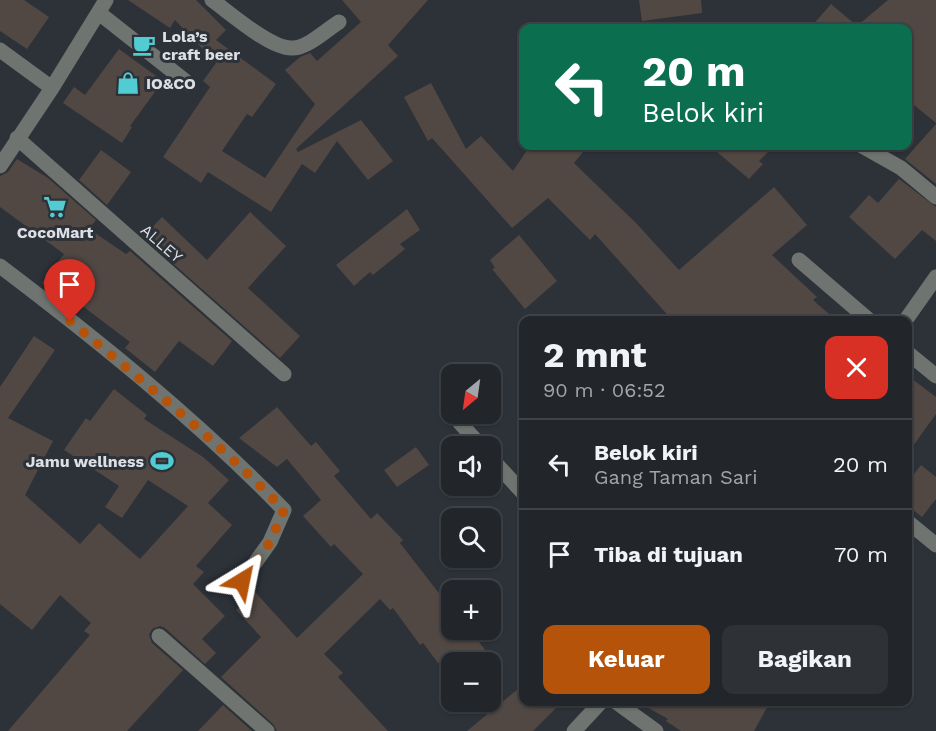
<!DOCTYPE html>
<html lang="id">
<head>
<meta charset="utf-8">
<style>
  body { margin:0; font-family:"Work Sans",sans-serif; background:#2e3237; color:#f1f3f6; height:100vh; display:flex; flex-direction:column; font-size:22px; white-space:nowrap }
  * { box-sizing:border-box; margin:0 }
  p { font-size:20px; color:#a2a5a9 }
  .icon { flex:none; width:33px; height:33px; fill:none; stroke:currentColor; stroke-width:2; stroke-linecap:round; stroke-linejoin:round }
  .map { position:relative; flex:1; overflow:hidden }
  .panel { position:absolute; left:519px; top:316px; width:393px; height:390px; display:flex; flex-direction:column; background:#22262b; border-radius:12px; box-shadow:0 2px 4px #0004,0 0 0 2px #3f4347 }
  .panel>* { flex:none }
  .guide { position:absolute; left:519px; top:24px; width:393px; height:126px; border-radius:12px; box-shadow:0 2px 4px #0004,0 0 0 2px #3f4347; background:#0b6e4f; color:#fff; overflow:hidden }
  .needle { width:39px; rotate:209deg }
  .tools { position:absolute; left:441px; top:364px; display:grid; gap:12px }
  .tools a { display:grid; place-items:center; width:60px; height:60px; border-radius:12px; background:#22262b; box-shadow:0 2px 4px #0004,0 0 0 2px #3f4347; font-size:30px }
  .pin { position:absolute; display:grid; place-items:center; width:51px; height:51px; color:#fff; margin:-62px -26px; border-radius:50% 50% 50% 0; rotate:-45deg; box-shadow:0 0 6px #0007 }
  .pin .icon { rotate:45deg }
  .me { position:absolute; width:66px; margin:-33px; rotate:35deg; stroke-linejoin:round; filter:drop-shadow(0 0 4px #0008) }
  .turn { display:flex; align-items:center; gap:21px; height:126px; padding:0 24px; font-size:27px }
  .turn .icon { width:78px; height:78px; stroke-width:2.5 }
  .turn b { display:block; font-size:42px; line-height:51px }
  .round { display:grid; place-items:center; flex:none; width:63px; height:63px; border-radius:12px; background:#2e3237 }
  .overview { display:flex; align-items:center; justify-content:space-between; height:102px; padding:0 24px }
  h1 { font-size:36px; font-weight:700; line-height:45px }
  .cta { display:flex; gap:12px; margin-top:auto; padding:12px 24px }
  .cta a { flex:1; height:69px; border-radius:12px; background:#b45309; color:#fff; font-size:24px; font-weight:700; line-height:69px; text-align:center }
  .cta a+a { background:#2e3237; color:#f1f3f6 }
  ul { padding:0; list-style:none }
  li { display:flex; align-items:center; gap:18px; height:90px; padding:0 24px; border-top:2px solid #3f4347 }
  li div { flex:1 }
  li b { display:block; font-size:22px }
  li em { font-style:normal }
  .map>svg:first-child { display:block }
  .building { fill:#514743 }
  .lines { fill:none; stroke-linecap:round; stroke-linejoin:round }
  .minor { stroke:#6f7471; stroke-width:15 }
  .route { stroke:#b45309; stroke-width:10; stroke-dasharray:0 18 }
  .labels { text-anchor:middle; stroke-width:6; stroke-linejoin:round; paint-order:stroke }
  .poi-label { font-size:16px; font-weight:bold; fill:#dcdfe4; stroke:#2d3239; text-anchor:start }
  .street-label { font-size:16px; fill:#dcdfe4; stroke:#2d3239 }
</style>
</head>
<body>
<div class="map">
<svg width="936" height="731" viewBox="0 0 936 731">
  <rect width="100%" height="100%" fill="#2d3239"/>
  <path class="building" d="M 0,0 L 24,0 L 49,17 L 27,49 L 0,31 Z
    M 128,0 L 196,0 L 226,30 L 216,40 L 276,84 L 252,117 L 247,114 L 222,151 L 265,178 L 315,104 L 285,70 L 300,57 L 310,53 L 317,61 L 361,22 L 342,0 L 428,0 L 388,45 L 398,56 L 296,149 L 298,152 L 361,120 L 393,161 L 368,180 L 337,141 L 315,173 L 302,164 L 271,212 L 208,172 L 201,183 L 163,157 L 210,87 L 203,81 L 216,63 L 175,20 L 170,28 Z
    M 639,0 L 701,0 L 702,13 L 642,21 Z
    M 888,0 L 936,0 L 936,123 L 908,100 L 908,28 L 810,28 L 831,4 L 857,26 Z
    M 119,49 L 163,81 L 130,126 L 132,127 L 122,143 L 63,103 L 74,87 L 85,95 Z
    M 431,83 L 466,149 L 481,136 L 513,171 L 530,146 L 588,146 L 574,163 L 637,224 L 679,270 L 774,187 L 807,225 L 772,255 L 817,297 L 813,300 L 837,321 L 673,321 L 595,234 L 590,240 L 548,198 L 512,228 L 432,138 L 428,141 L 404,97 Z
    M 936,124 L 936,184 L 905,159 Z
    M 710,146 L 774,146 L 759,161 L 763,164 L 749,179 Z
    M 101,150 L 131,172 L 107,205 L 79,180 Z
    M 17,159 L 48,178 L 96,220 L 89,229 L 126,254 L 130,251 L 232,341 L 213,366 L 179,341 L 155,372 L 125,348 L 130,342 L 72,298 L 69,303 L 42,283 L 64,254 L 0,207 L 0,176 L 8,172 Z
    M 899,179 L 936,207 L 936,241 L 922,230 L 895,259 L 849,217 L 869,195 L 878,203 Z
    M 407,209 L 420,230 L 400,244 L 405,249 L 373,275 L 370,272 L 354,286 L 336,265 Z
    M 250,212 L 286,246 L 248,288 L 300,336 L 280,358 L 143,237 L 162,217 L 207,260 Z
    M 519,235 L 557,281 L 525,309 L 492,269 L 495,268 L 490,260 Z
    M 34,336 L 55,350 L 8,418 L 53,441 L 25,495 L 80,544 L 99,523 L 140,559 L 188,506 L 148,480 L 122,518 L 105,507 L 119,486 L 64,450 L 86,418 L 90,421 L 114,389 L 147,415 L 144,419 L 203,457 L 229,480 L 208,503 L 232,525 L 196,566 L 204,572 L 193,584 L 225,616 L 202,639 L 216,653 L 205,664 L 165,628 L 160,626 L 152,629 L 149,635 L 152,643 L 183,670 L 127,731 L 8,731 L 90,635 L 84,631 L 91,623 L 60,595 L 32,630 L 0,604 L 0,387 Z
    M 908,376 L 936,397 L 936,414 L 908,453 Z
    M 277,407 L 311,446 L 316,442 L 340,471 L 334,476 L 371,519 L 377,513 L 403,540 L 400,543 L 452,610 L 452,630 L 470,630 L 495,663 L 438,663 L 423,643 L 420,645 L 393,608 L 390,610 L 380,599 L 324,654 L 343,673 L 338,677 L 388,731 L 277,731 L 273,724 L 221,677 L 261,637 L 236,610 L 255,592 L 297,638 L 363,574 L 334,544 L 331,547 L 303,516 L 321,500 L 287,459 L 277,467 L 239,438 Z
    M 416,447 L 429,465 L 397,487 L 384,470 Z
    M 921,465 L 936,477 L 936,499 L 922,517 L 908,506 L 908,482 Z
    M 524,684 L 524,702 L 562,702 L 533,731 L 467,731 Z
    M 638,702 L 770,702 L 754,731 L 681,731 L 666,721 L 668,719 Z
    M 223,705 L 252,731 L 198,731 Z"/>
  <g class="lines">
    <path class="minor" d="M 212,0 C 230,13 272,50 293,48 C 309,47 326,30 339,22
      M 99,13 L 189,84
      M 0,50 L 52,88
      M 17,138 L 284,374
      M 862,146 L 901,168 L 936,197
      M 0,166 L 52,88 L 106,0
      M 799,260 L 870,321
      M 0,266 C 99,341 198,421 284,510 L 270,542 L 242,581
      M 905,321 L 936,277
      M 908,353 L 936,376
      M 460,423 L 482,447
      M 490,457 L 524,494
      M 908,522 L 936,545
      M 159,636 L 267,731
      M 616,702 L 656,731
      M 574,731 L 601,702"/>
  </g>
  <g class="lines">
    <path class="route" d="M 70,321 C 143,382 218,441 284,510 L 270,542 L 242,581"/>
  </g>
  <defs>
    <g id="cafe-bare" transform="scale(1.8)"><path d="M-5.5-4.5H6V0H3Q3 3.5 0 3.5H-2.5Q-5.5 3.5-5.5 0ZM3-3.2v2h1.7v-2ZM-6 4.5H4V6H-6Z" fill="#51ccd3" stroke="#2d3239" stroke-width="2.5" paint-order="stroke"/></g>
    <g id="shop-bare" transform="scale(1.8)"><path d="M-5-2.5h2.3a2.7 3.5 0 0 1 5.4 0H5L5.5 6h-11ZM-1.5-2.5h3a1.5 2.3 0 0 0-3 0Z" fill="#51ccd3" stroke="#2d3239" stroke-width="2.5" paint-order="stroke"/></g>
    <g id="supermarket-bare" transform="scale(1.8)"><path d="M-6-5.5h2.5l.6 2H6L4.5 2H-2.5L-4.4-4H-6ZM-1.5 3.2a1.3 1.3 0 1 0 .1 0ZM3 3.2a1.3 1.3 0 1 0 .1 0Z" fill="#51ccd3" stroke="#2d3239" stroke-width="2.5" paint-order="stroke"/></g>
    <g id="stadium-bare" transform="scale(1.8)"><path d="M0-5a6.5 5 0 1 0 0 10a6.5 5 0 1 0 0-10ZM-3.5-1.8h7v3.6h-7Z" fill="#51ccd3" stroke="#2d3239" stroke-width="2.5" paint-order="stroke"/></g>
  </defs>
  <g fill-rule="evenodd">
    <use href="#cafe-bare" x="144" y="45"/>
    <use href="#shop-bare" x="128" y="83"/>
    <use href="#supermarket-bare" x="55" y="207"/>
    <use href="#stadium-bare" x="162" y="461"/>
  </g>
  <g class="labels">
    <g class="poi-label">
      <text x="162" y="42">Lola’s<tspan x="162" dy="18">craft beer</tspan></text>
      <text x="146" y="89">IO&amp;CO</text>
      <text x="55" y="238" text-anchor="middle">CocoMart</text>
      <text x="144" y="467" text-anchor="end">Jamu wellness</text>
    </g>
    <g class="street-label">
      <text transform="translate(162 243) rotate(41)" y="6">ALLEY</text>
    </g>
  </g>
</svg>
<div class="tools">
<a><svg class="needle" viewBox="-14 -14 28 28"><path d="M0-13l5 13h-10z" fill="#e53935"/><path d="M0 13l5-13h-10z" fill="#a2a5a9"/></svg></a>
<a><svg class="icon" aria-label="sound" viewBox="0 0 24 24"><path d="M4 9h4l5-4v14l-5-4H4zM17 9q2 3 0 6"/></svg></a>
<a><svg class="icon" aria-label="search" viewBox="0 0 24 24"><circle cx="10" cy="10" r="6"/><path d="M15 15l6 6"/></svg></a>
<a>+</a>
<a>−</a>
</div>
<div class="pin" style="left:70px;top:321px;background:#d93025"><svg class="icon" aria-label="arrive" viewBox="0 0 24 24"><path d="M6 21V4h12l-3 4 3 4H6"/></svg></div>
<svg class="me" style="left:242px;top:581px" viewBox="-20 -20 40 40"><path d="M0-17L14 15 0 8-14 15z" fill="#b45309" stroke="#fff" stroke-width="4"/></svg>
<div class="guide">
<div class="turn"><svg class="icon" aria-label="left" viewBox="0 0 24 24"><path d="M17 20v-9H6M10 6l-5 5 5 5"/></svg><div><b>20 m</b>Belok kiri</div></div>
</div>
<section class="panel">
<div class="overview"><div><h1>2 mnt</h1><p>90 m · 06:52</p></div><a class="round" style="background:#d93025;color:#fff"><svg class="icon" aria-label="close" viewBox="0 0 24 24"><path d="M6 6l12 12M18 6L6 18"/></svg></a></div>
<ul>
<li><svg class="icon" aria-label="left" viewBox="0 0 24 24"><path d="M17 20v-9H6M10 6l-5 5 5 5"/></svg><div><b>Belok kiri</b><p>Gang Taman Sari</p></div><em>20 m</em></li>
<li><svg class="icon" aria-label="arrive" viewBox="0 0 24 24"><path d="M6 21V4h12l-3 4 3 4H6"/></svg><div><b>Tiba di tujuan</b></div><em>70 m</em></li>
</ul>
<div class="cta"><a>Keluar</a><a>Bagikan</a></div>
</section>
</div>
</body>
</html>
